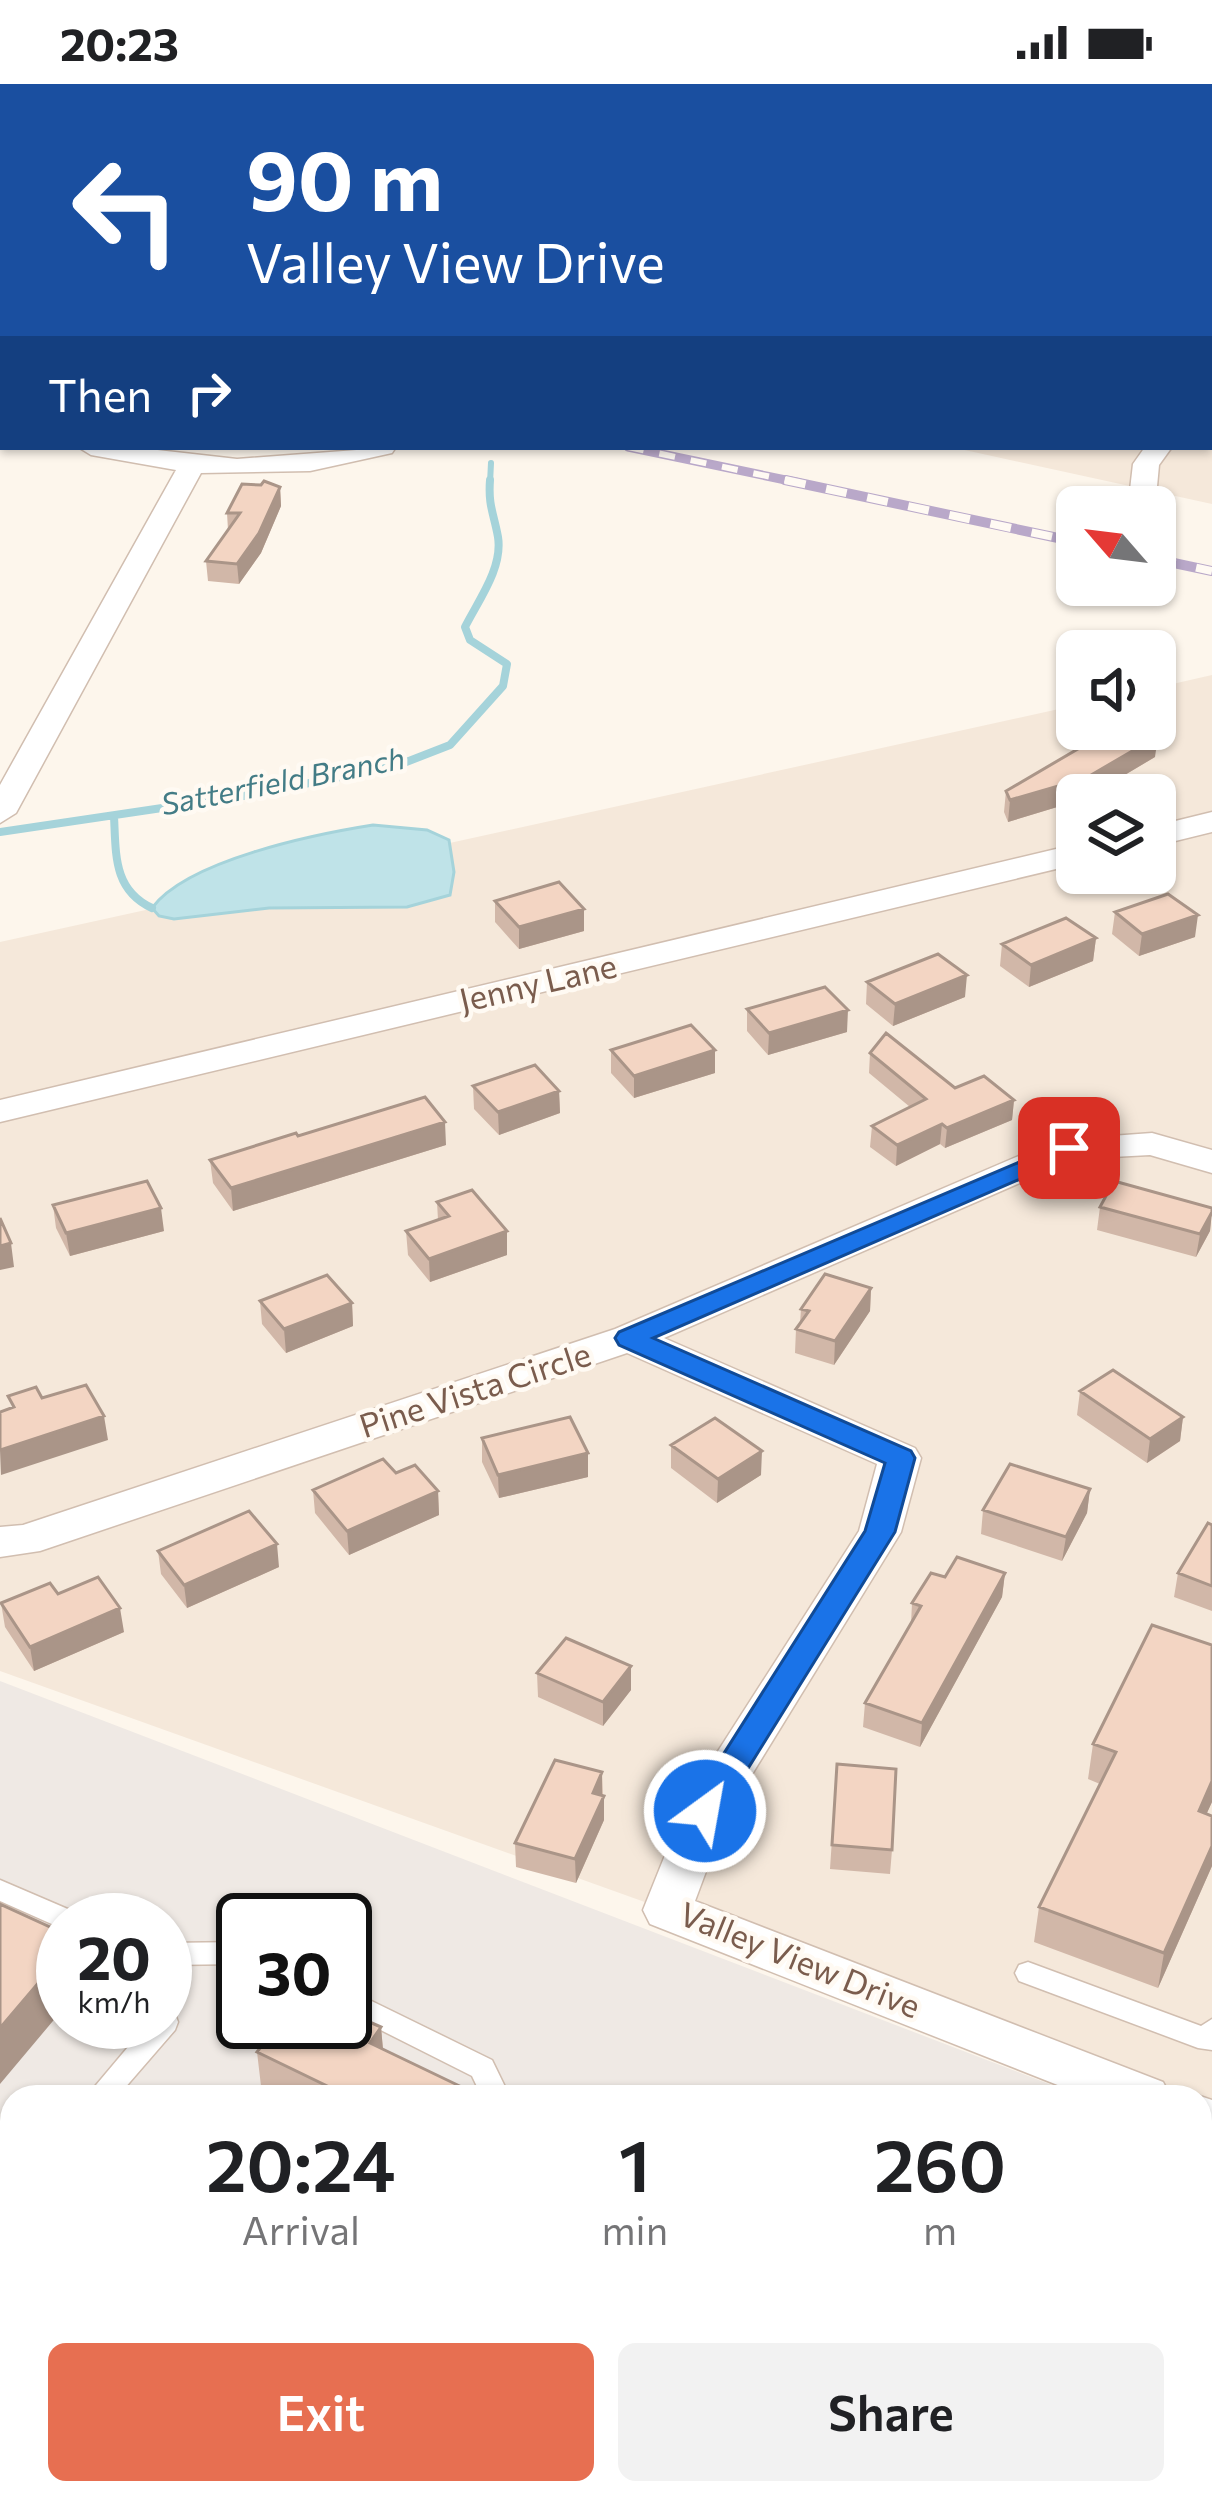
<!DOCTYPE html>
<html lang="en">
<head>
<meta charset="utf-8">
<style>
  body { margin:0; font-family:Commissioner,sans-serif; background:#f2f2f2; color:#202124; height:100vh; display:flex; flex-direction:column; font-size:45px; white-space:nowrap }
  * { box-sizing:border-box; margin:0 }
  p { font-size:39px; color:#757577 }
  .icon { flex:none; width:66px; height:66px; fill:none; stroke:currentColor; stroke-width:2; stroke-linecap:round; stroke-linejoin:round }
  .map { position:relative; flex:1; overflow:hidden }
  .drawer { position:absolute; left:0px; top:2001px; width:1212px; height:420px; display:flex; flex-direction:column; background:#fff; border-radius:36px 36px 0 0; box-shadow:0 3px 9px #0004 }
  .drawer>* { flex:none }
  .hud { position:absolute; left:0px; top:0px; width:1212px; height:366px; box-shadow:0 3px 9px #0004; background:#1a4fa0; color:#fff; overflow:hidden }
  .needle { width:78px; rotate:298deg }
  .buttons { position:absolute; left:1056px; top:402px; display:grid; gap:24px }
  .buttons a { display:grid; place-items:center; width:120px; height:120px; border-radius:18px; background:#fff; box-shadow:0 3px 9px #0004; font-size:60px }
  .speed { position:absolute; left:36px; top:1809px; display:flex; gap:24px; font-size:60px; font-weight:700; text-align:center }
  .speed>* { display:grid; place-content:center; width:156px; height:156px; border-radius:50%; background:#fff; box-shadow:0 3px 9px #0004; line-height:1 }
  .speed small { font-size:30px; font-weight:400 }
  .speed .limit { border:6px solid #111; border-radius:18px; background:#fff; color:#111 }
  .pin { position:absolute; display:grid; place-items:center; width:102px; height:102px; color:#fff; margin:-51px; border-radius:24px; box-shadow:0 6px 18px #0006 }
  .me { position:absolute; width:132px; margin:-66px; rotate:32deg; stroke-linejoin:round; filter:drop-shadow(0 0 9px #0008) }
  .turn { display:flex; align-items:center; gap:42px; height:252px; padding:0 48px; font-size:54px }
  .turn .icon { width:156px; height:156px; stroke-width:2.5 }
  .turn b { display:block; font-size:84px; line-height:102px }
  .then { display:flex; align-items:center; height:114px; padding:0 48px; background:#0003; gap:24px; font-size:45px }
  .eta { display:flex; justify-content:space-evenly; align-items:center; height:204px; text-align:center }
  .eta b { font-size:72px; font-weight:600; line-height:84px }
  .action { display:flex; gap:24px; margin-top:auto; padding:24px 48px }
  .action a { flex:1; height:138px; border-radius:18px; background:#e76f51; color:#fff; font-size:48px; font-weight:600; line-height:138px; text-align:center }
  .action a+a { background:#f2f2f2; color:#202124 }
  .status { display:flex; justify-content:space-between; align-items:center; height:84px; padding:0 60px; background:#fff; direction:ltr }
  .status svg { height:33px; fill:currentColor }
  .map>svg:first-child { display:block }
  .residential { fill:#f5e8da; fill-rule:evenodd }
  .industrial { fill:#efe9e4; fill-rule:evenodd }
  .water { fill:#bfe3e8; stroke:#a5d3da; stroke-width:3 }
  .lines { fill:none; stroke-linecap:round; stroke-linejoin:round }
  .stream-far1 { stroke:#a5d3da; stroke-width:6 }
  .stream { stroke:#a5d3da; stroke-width:8 }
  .service-casing { stroke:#d1beb0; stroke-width:3 }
  .minor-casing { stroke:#d1beb0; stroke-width:3 }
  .service { fill:#fff; fill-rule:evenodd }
  .minor { fill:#fff; fill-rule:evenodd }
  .rail-far1-casing { stroke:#b9a8c9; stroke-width:9 }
  .rail-casing { stroke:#b9a8c9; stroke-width:10 }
  .rail-far1 { stroke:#fffaf3; stroke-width:6; stroke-dasharray:16; stroke-linecap:butt }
  .rail { stroke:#fffaf3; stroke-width:8; stroke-dasharray:21; stroke-linecap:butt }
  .wall { fill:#d1b7a8 }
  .shaded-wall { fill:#aa9588 }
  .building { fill:#f3d5c3; stroke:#aa9588; stroke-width:3 }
  .route { fill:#1a73e8; stroke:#114b97; stroke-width:3 }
  .labels { text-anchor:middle; stroke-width:9; stroke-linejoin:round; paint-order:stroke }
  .far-water-label { font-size:30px; font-style:italic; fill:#437c86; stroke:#fffaf3 }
  .street-label { font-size:33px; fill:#7a5c4d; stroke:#fffaf3 }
</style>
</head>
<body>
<div class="status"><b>20:23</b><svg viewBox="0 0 49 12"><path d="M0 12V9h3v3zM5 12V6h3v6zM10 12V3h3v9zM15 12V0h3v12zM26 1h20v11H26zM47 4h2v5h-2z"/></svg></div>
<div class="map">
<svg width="1212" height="2421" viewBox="0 0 1212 2421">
  <rect width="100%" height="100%" fill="#fdf6ec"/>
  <path class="residential" d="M 0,0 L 1212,0 L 1212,420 L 951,363 L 1209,363 L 1209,3 L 3,3 L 3,160 Z
    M 1212,591 L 1212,2039 L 1200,2013 L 1145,2013 L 667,1826 L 0,1587 L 0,858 L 1077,621 L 1077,645 L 1155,645 L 1155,604 ZM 1077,711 L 1155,711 L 1155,789 L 1077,789 Z"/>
  <path class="industrial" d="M 0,1597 L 1083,2013 L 12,2013 L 12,2409 L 1200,2409 L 1200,2059 L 1212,2064 L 1212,2421 L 0,2421 ZM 63,1836 L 165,1836 L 165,1938 L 63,1938 ZM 243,1836 L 345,1836 L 345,1938 L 243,1938 Z"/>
  <path class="water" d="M 373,741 L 427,746 L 449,756 L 454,788 L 450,811 L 407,823 L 269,824 L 174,835 L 159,832 L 152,824 C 187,776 316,750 373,741 Z"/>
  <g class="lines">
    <path class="stream-far1" d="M 704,3 L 713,0
      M 490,399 L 491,379"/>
    <path class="stream" d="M 114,732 C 116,770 113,806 152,824
      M 0,748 L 243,712 L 396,682 L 450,661 L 503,602 L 507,580 L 470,556 L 465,543 C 478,517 503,484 498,453 C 494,430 488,422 490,396"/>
    <g class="service-casing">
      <path id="service" d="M 0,1796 L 77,1829 L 81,1836 L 63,1836 L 63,1845 L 0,1817 Z
        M 243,1858 L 243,1880 L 165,1881 L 165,1859 Z
        M 1028,1878 L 1201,1942 L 1212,1935 L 1212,1966 L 1198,1964 L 1019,1897 L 1015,1889 L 1019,1881 Z
        M 345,1904 L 492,1976 L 510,2013 L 482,2013 L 472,1992 L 345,1928 Z
        M 165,1927 L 175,1930 L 178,1938 L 175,1946 L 117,2013 L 86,2013 L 149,1938 L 165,1938 Z
        M 12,2099 L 12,2131 L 0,2137 L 0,2105 Z
        M 0,2162 L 12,2167 L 12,2195 L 0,2190 Z
        M 710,2409 L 756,2409 L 764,2421 L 718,2421 Z"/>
    </g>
    <g class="minor-casing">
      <path id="minor" d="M 0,17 L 3,17 L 0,30 Z
        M 1212,57 L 1212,74 L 1209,75 L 1209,58 Z
        M 1209,223 L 1212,223 L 1212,237 L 1209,237 Z
        M 1209,273 L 1212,273 L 1209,293 Z
        M 0,334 L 3,334 L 3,350 L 0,350 Z
        M 78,363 L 131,363 L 237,375 L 396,363 L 392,369 L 310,387 L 201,389 L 16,729 L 0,739 L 0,701 L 176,386 L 91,371 Z
        M 1145,363 L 1172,363 L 1159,381 L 1155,424 L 1128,423 L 1133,380 Z
        M 1212,728 L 1212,748 L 1155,762 L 1155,742 Z
        M 1077,760 L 1077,780 L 0,1038 L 0,1016 Z
        M 1152,1049 L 1212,1066 L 1212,1089 L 1150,1071 L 1075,1075 L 664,1254 L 915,1364 L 921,1374 L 901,1448 L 727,1731 L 695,1817 L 1163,1998 L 1171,2013 L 1088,2013 L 650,1840 L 643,1826 L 688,1714 L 859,1447 L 877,1380 L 627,1269 L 40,1467 L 0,1473 L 0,1443 L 23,1441 L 615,1245 L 1056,1056 Z
        M 1200,2012 L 1212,2016 L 1212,2061 L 1200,2057 Z
        M 12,2248 L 12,2303 L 0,2307 L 0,2253 Z"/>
    </g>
    <use href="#service" class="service"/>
    <use href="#minor" class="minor"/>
    <g class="rail-far1-casing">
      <path id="rail-far1" d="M 628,363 L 800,399"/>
    </g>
    <g class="rail-casing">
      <path id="rail" d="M 785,396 L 1077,458
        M 1155,475 L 1212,487"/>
    </g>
    <use href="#rail-far1" class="rail-far1"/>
    <use href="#rail" class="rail"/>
  </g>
  <path class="wall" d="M 500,0 L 599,0 L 591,3 L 509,3 Z
    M 0,63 L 3,63 L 3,114 L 0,113 Z
    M 280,403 L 281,422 L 261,469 L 239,500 L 208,497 L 206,477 L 228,446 L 227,429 Z
    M 1155,673 L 1091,711 L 1077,711 L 1077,717 L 1008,738 L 1004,728 L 1006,707 Z
    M 495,817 L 584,825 L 584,847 L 519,865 L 495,838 Z
    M 1115,828 L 1195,853 L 1139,872 L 1112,850 Z
    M 1096,854 L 1093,877 L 1029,903 L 1000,882 L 1002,860 Z
    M 867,898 L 965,913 L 893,942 L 866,920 Z
    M 747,925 L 847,948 L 768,971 L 747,947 Z
    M 611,966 L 715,966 L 715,989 L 634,1014 L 611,989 Z
    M 870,969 L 955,1004 L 1014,1016 L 1012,1036 L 945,1064 L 940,1060 L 896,1082 L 870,1063 L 872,1042 L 910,1023 L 869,989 Z
    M 473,1002 L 559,1007 L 560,1029 L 499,1051 L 474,1025 Z
    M 446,1061 L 233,1127 L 213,1099 L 210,1076 Z
    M 437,1118 L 507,1171 L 430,1198 L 408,1171 L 406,1147 L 438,1136 Z
    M 53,1121 L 164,1147 L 70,1172 L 56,1144 Z
    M 1100,1123 L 1212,1124 L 1210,1147 L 1196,1173 L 1097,1146 Z
    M 871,1204 L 870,1227 L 834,1281 L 795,1269 L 796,1245 L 800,1239 L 801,1225 Z
    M 260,1217 L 352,1219 L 353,1242 L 286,1269 L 262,1240 Z
    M 1080,1307 L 1183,1333 L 1180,1357 L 1147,1379 L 1077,1331 Z
    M 482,1354 L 588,1369 L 588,1393 L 499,1414 L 482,1378 Z
    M 671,1361 L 761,1391 L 717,1419 L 671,1384 Z
    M 396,1389 L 438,1407 L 439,1431 L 349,1471 L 315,1429 L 313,1406 Z
    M 1090,1405 L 1087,1429 L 1062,1477 L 981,1450 L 983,1426 Z
    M 1212,1441 L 1212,1527 L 1174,1513 L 1178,1489 Z
    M 158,1467 L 279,1483 L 187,1524 L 161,1490 Z
    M 1005,1489 L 1002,1513 L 920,1663 L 863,1643 L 865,1619 L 911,1540 L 912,1519 L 945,1493 Z
    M 58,1510 L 124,1548 L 34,1587 L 5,1543 L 1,1519 Z
    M 1212,1561 L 1212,1718 L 1206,1730 L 1212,1732 L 1212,1782 L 1158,1904 L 1034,1858 L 1039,1823 L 1100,1700 L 1088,1695 L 1093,1660 Z
    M 631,1582 L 631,1606 L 603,1642 L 538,1613 L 537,1589 Z
    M 837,1680 L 892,1766 L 890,1790 L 830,1785 Z
    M 602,1688 L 604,1736 L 576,1799 L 516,1783 L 515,1759 Z
    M 369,1918 L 371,1939 L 381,1943 L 383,1965 L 470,2007 L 471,2013 L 282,2013 L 261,2002 L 257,1968 Z
    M 1138,2409 L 1200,2409 L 1212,2421 L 1136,2421 Z"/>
  <path class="shaded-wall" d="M 343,0 L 387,0 L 378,3 L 341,3 Z
    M 556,0 L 599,0 L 591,3 L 552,3 Z
    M 280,403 L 281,422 L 261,469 L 239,500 L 237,480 Z
    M 1158,652 L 1155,673 L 1091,711 L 1077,711 L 1077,717 L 1008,738 L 1010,716 Z
    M 584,825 L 584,847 L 519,865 L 519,843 Z
    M 1198,831 L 1195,853 L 1139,872 L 1142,850 Z
    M 1096,854 L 1093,877 L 1029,903 L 1031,881 Z
    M 967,891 L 965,913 L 893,942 L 895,920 Z
    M 848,926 L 847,948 L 768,971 L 769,949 Z
    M 715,966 L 715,989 L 634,1014 L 634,992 Z
    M 559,1007 L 560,1029 L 499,1051 L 498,1028 Z
    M 1014,1016 L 1012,1036 L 945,1064 L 947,1044 Z
    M 445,1038 L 446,1061 L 233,1127 L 231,1104 Z
    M 942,1040 L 940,1060 L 896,1082 L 897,1061 Z
    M 161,1124 L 164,1147 L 70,1172 L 66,1149 Z
    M 1212,1128 L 1210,1147 L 1196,1173 L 1200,1150 Z
    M 507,1147 L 507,1171 L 430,1198 L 429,1175 Z
    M 11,1159 L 14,1183 L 0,1186 L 0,1162 Z
    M 871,1204 L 870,1227 L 834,1281 L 835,1257 Z
    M 352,1219 L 353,1242 L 286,1269 L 284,1245 Z
    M 104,1332 L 108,1356 L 1,1391 L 0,1366 Z
    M 1183,1333 L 1180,1357 L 1147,1379 L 1150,1355 Z
    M 762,1367 L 761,1391 L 717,1419 L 718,1395 Z
    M 588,1369 L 588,1393 L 499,1414 L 498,1391 Z
    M 1090,1405 L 1087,1429 L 1062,1477 L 1066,1453 Z
    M 438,1407 L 439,1431 L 349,1471 L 347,1447 Z
    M 277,1460 L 279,1483 L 187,1524 L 184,1501 Z
    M 1005,1489 L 1002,1513 L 920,1663 L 922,1639 Z
    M 120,1524 L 124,1548 L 34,1587 L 30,1563 Z
    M 631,1582 L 631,1606 L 603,1642 L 603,1618 Z
    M 602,1688 L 602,1713 L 593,1709 Z
    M 1212,1697 L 1212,1718 L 1192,1762 L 1199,1727 Z
    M 604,1712 L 604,1736 L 576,1799 L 575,1775 Z
    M 1212,1762 L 1212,1782 L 1158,1904 L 1164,1869 Z
    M 63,1870 L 63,1925 L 0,2000 L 0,1944 Z
    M 369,1918 L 372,1953 L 358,1933 Z
    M 381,1943 L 384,1978 L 370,1959 Z"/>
  <path class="building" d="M 0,63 L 3,63 L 3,97 L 0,96 Z
    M 264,397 L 280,403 L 259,449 L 237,480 L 206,477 L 240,429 L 227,429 L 242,400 L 261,401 Z
    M 1112,645 L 1143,645 L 1158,652 L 1086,694 L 1010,716 L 1006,707 Z
    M 559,798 L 584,825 L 519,843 L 495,817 Z
    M 1168,810 L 1198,831 L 1142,850 L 1115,828 Z
    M 1066,834 L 1096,854 L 1031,881 L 1002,860 Z
    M 938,870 L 967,891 L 895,920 L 867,898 Z
    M 825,903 L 848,926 L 769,949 L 747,925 Z
    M 691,941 L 715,966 L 634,992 L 611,966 Z
    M 886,949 L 955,1004 L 984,992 L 1014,1016 L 947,1044 L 942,1040 L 897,1061 L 872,1042 L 926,1015 L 870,969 Z
    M 535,981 L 559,1007 L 498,1028 L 473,1002 Z
    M 425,1013 L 445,1038 L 231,1104 L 210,1076 L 296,1049 L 298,1052 Z
    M 147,1097 L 161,1124 L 66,1149 L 53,1121 Z
    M 1114,1097 L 1212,1124 L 1212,1128 L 1200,1150 L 1100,1123 Z
    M 472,1106 L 507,1147 L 429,1175 L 406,1147 L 449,1132 L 437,1118 Z
    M 0,1134 L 11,1159 L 0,1162 Z
    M 825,1190 L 871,1204 L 835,1257 L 796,1245 L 809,1227 L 801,1225 Z
    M 327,1191 L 352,1219 L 284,1245 L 260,1217 Z
    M 1113,1286 L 1183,1333 L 1150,1355 L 1080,1307 Z
    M 86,1301 L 104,1332 L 0,1366 L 0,1328 L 14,1323 L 8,1312 L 36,1303 L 42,1314 Z
    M 570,1333 L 588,1369 L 498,1391 L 482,1354 Z
    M 715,1334 L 762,1367 L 718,1395 L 671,1361 Z
    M 383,1375 L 396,1389 L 415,1381 L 438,1407 L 347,1447 L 313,1406 Z
    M 1010,1380 L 1090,1405 L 1066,1453 L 983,1426 Z
    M 249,1427 L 277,1460 L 184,1501 L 158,1467 Z
    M 1208,1439 L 1212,1441 L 1212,1502 L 1178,1489 Z
    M 957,1473 L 1005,1489 L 922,1639 L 865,1619 L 921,1522 L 912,1519 L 931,1489 L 945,1493 Z
    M 98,1493 L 120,1524 L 30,1563 L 1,1519 L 50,1499 L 58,1510 Z
    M 1152,1541 L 1212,1561 L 1212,1697 L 1199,1727 L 1212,1732 L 1212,1762 L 1164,1869 L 1039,1823 L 1116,1668 L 1093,1660 Z
    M 566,1554 L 631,1582 L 603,1618 L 537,1589 Z
    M 555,1676 L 602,1688 L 593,1709 L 604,1712 L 575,1775 L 515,1759 Z
    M 837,1680 L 896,1685 L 892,1766 L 832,1761 Z
    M 0,1820 L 63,1849 L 63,1870 L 0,1944 Z
    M 345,1906 L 369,1918 L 358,1933 L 381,1943 L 370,1959 L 470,2007 L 466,2013 L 350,2013 L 257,1968 L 280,1938 L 345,1938 Z
    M 1212,2211 L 1212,2421 L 1200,2421 L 1172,2409 L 1200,2409 L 1200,2243 Z
    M 167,2409 L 462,2409 L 487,2421 L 159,2421 Z"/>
  <path class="route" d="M 1069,1057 L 1078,1059 L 1082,1064 L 1078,1070 L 653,1254 L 911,1367 L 915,1374 L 895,1448 L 716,1736 L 705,1739 L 693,1736 L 688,1727 L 693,1718 L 865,1447 L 885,1379 L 619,1261 L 615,1254 L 619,1248 Z"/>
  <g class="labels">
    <g class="far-water-label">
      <text transform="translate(283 698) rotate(-11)" y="10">Satterfield Branch</text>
    </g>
    <g class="street-label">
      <text transform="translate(538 899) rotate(-13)" y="12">Jenny Lane</text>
      <text transform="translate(475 1306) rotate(-18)" y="12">Pine Vista Circle</text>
      <text transform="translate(800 1876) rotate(22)" y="12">Valley View Drive</text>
    </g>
  </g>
</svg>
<div class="buttons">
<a><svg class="needle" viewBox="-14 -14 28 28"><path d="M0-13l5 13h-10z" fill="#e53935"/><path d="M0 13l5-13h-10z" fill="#757577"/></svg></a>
<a><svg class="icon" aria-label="sound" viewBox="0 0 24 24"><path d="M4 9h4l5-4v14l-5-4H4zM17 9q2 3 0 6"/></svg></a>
<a><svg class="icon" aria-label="layers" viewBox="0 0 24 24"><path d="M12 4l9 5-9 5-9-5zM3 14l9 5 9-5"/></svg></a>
</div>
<div class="speed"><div>20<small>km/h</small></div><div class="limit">30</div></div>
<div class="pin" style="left:1069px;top:1064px;background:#d93025"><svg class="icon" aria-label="arrive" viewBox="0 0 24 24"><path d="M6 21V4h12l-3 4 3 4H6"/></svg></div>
<svg class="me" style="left:705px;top:1727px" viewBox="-20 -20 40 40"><circle r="17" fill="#1a73e8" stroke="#fff" stroke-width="3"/><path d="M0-11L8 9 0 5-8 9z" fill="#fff"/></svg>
<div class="hud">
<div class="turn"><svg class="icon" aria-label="left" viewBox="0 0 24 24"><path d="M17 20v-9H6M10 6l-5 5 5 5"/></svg><div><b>90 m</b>Valley View Drive</div></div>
<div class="then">Then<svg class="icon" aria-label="right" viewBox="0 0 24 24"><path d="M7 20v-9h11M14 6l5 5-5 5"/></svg></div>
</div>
<section class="drawer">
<div class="eta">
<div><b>20:24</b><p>Arrival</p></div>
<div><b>1</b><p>min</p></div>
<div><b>260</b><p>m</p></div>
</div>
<div class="action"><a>Exit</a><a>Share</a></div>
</section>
</div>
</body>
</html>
